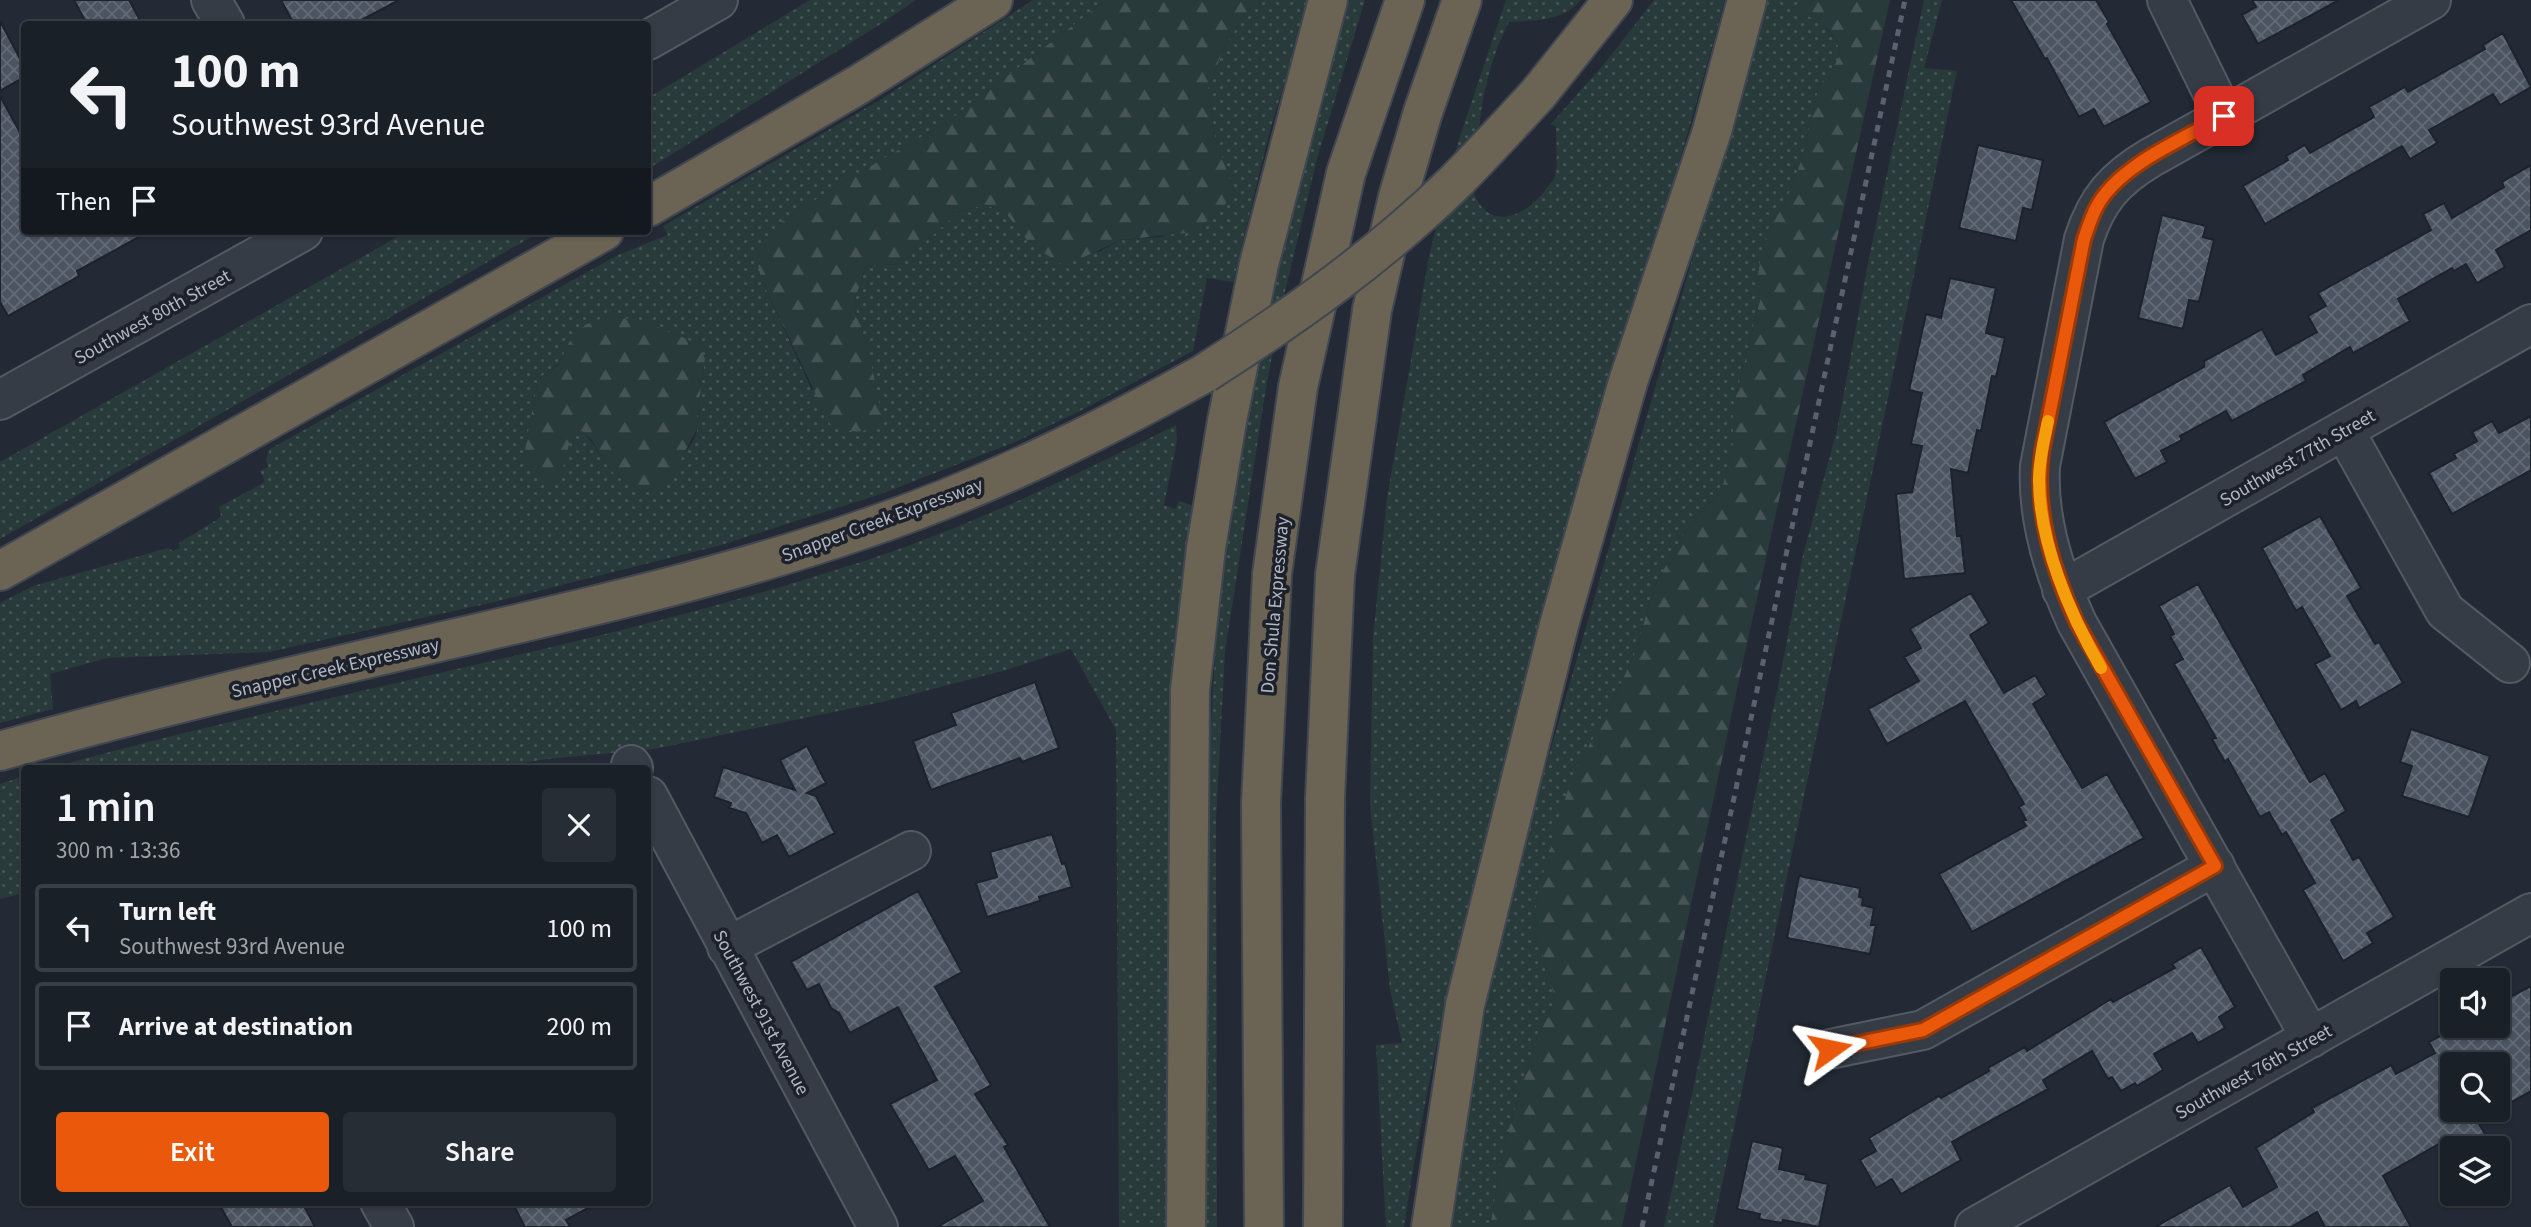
<!DOCTYPE html>
<html lang="en">
<head>
<meta charset="utf-8">
<style>
  body { margin:0; font-family:"Source Sans 3",sans-serif; background:#272d34; color:#f1f3f6; height:100vh; display:flex; flex-direction:column; font-size:26px; white-space:nowrap }
  * { box-sizing:border-box; margin:0 }
  p { font-size:23px; color:#9fa3a8 }
  .icon { flex:none; width:38px; height:38px; fill:none; stroke:currentColor; stroke-width:2; stroke-linecap:round; stroke-linejoin:round }
  .map { position:relative; flex:1; overflow:hidden }
  .sheet { position:absolute; left:21px; top:765px; width:630px; height:441px; display:flex; flex-direction:column; background:#1a2028; border-radius:7px; box-shadow:0 2px 5px #0004,0 0 0 2px #383e45 }
  .sheet>* { flex:none }
  .guide { position:absolute; left:21px; top:21px; width:630px; height:214px; border-radius:7px; box-shadow:0 2px 5px #0004,0 0 0 2px #383e45; background:#1a2028; color:#f1f3f6; overflow:hidden }
  .controls { position:absolute; left:2440px; top:968px; display:grid; gap:14px }
  .controls a { display:grid; place-items:center; width:70px; height:70px; border-radius:7px; background:#1a2028; box-shadow:0 2px 5px #0004,0 0 0 2px #383e45; font-size:35px }
  .pin { position:absolute; display:grid; place-items:center; width:60px; height:60px; color:#fff; margin:-30px; border-radius:14px; box-shadow:0 4px 10px #0006 }
  .me { position:absolute; width:77px; margin:-38px; rotate:78deg; stroke-linejoin:round; filter:drop-shadow(0 0 5px #0008) }
  .turn { display:flex; align-items:center; gap:24px; height:147px; padding:0 35px; font-size:32px }
  .turn .icon { width:91px; height:91px; stroke-width:2.5 }
  .turn b { display:block; font-size:49px; line-height:60px }
  .then { display:flex; align-items:center; height:66px; padding:0 35px; background:#0003; gap:14px; font-size:26px }
  .round { display:grid; place-items:center; flex:none; width:74px; height:74px; border-radius:7px; background:#272d34 }
  .head { display:flex; align-items:center; justify-content:space-between; height:119px; padding:0 35px }
  h1 { font-size:42px; font-weight:600; line-height:52px }
  .primary-button { display:flex; gap:14px; margin-top:auto; padding:14px 35px }
  .primary-button a { flex:1; height:80px; border-radius:7px; background:#ea580c; color:#fff; font-size:28px; font-weight:600; line-height:80px; text-align:center }
  .primary-button a+a { background:#272d34; color:#f1f3f6 }
  ul { padding:0; list-style:none }
  li { display:flex; align-items:center; gap:21px; height:88px; margin:0 14px 10px; padding:0 21px; border:4px solid #383e45; border-radius:7px }
  li div { flex:1 }
  li b { display:block; font-size:26px }
  li em { font-style:normal }
  .map>svg:first-child { display:block }
  .grass { fill:url(#grass-dots); fill-rule:evenodd }
  .forest { fill:url(#forest-firs) }
  .building { fill:url(#building-cross-hatch); stroke:#1d232d; stroke-width:2 }
  .lines { fill:none; stroke-linecap:round; stroke-linejoin:round }
  .minor-casing { stroke:#545a64; stroke-width:42 }
  .highway-casing { stroke:#414751; stroke-width:42 }
  .minor { stroke:#363c46; stroke-width:38 }
  .highway { stroke:#6b6354; stroke-width:38 }
  .rail { stroke:#5a626f; stroke-width:5; stroke-dasharray:7 7; stroke-linecap:butt }
  .highway-bridge-casing { stroke:#414751; stroke-width:42; stroke-linecap:butt }
  .highway-bridge { stroke:#6b6354; stroke-width:38 }
  .route-casing { stroke:#983908; stroke-width:18 }
  .route { stroke:#ea580c; stroke-width:12 }
  .slow { stroke:#f59e0b; stroke-width:12 }
  .labels { text-anchor:middle; stroke-width:7; stroke-linejoin:round; paint-order:stroke }
  .street-label { font-size:19px; fill:#b1b7c3; stroke:#1c212b }
</style>
</head>
<body>
<div class="map">
<svg width="2531" height="1227" viewBox="0 0 2531 1227">
  <defs>
    <pattern id="grass-dots" width="8" height="8" patternUnits="userSpaceOnUse" patternTransform="scale(1.75)"><rect width="8" height="8" fill="#293a3b"/><path d="M2 2h.1M6 6h.1" fill="none" stroke="#465456" stroke-width="1.8" stroke-linecap="round"/></pattern>
    <pattern id="forest-firs" width="22" height="20" patternUnits="userSpaceOnUse" patternTransform="scale(1.75)"><rect width="22" height="20" fill="#293a3b"/><path d="M5 1l3.5 6h-7zM16 11l3.5 6h-7z" fill="#465456"/></pattern>
    <pattern id="building-cross-hatch" width="8" height="8" patternUnits="userSpaceOnUse" patternTransform="scale(1.75)"><rect width="8" height="8" fill="#4b5461"/><path d="M0 0l8 8M0 8l8-8" fill="none" stroke="#636a76"/></pattern>
  </defs>
  <rect width="100%" height="100%" fill="#232a35"/>
  <path class="grass" d="M 810,0 L 916,0 L 879,25 L 648,169 L 648,98 Z
    M 1033,0 L 1106,0 L 946,123 L 846,180 L 777,225 L 762,281 L 812,390 L 870,358 L 854,302 L 866,266 L 900,264 L 960,211 L 985,205 L 1004,211 L 1030,244 L 1099,252 L 1121,240 L 1162,237 L 1235,195 L 1215,136 L 1208,88 L 1225,46 L 1248,10 L 1259,0 L 1310,0 L 1270,130 L 1233,282 L 1207,278 L 1193,351 L 1076,413 L 1015,442 L 881,494 L 721,545 L 494,602 L 269,652 L 107,658 L 50,674 L 53,709 L 0,723 L 0,603 L 33,586 L 168,548 L 173,551 L 180,548 L 179,543 L 218,519 L 221,516 L 219,507 L 265,482 L 260,471 L 268,467 L 266,459 L 270,449 L 618,255 L 668,235 L 663,226 L 880,100 ZM 621,317 L 678,335 L 705,359 L 697,416 C 705,448 661,472 640,490 C 631,483 619,479 612,471 C 600,458 595,443 582,431 L 525,450 L 538,379 Z
    M 1350,0 L 1365,0 L 1317,159 L 1280,312 L 1265,394 L 1225,652 L 1216,819 L 1217,1227 L 1206,1227 C 1206,1171 1207,1115 1207,1058 C 1206,913 1205,767 1218,622 C 1237,411 1285,201 1350,0 Z
    M 1506,0 L 1580,0 C 1564,22 1534,20 1509,22 C 1486,66 1479,113 1476,162 C 1475,174 1471,189 1477,200 C 1496,233 1530,211 1546,189 C 1549,185 1554,180 1555,176 C 1558,161 1556,142 1556,127 L 1551,124 L 1605,63 L 1654,0 L 1725,0 C 1672,193 1614,384 1558,576 C 1496,790 1437,1006 1404,1227 L 1386,1227 L 1376,1045 L 1402,1043 L 1390,989 L 1370,805 L 1373,638 L 1387,498 L 1429,256 L 1458,142 Z
    M 1767,0 L 1799,0 L 1836,39 L 1840,54 L 1834,69 L 1819,86 L 1802,158 L 1786,202 L 1770,223 L 1757,281 L 1760,299 L 1733,408 L 1733,444 L 1725,479 L 1720,491 L 1684,533 L 1654,587 L 1635,653 L 1606,715 L 1538,891 L 1534,932 L 1547,965 L 1555,1002 L 1538,1033 L 1523,1082 L 1504,1146 L 1490,1227 L 1445,1227 L 1469,1092 L 1494,971 L 1534,807 Z
    M 1924,0 L 1942,0 L 1924,68 L 1957,71 L 1713,1227 L 1664,1227 L 1781,672 L 1803,555 L 1837,430 L 1869,258 Z
    M 408,231 L 542,231 L 0,539 L 0,462 Z
    M 1176,425 L 1177,440 L 1164,505 L 1175,509 L 1179,501 L 1194,506 L 1169,1227 L 1119,1227 L 1116,730 L 1071,649 L 1006,670 L 882,702 L 654,749 L 547,759 L 492,768 L 51,768 C 319,693 596,648 861,562 C 970,527 1073,476 1176,425 Z
    M 24,776 L 24,893 L 0,899 L 0,784 Z"/>
  <path class="forest" d="M 1106,0 L 1262,0 L 1248,10 L 1225,46 L 1208,88 L 1215,136 L 1235,195 L 1195,232 L 1121,240 L 1064,266 L 1030,244 L 1004,211 L 985,205 L 960,211 L 900,264 L 866,266 L 854,302 L 870,358 L 883,420 C 864,436 852,433 830,424 L 762,281 L 755,254 L 777,225 L 846,180 L 946,123 Z
    M 1799,0 L 1890,0 L 1740,675 L 1622,1227 L 1490,1227 L 1504,1146 L 1523,1082 L 1538,1033 L 1555,1002 L 1547,965 L 1534,932 L 1538,891 L 1572,776 L 1606,715 L 1635,653 L 1654,587 L 1684,533 L 1720,491 L 1725,479 L 1733,444 L 1733,408 L 1760,300 L 1757,281 L 1762,251 L 1770,223 L 1786,202 L 1802,158 L 1819,86 L 1833,69 L 1840,54 L 1836,39 L 1827,28 L 1800,11 Z
    M 605,317 C 638,316 668,331 698,344 L 705,359 L 697,416 L 699,425 L 670,480 L 654,491 L 640,490 L 614,474 L 602,458 L 592,440 L 582,431 L 571,436 L 560,480 L 548,484 L 526,466 L 525,450 L 538,379 L 558,365 L 568,344 L 585,325 Z"/>
  <path class="building" d="M 74,0 L 129,0 L 142,24 L 87,24 Z
    M 281,0 L 399,0 L 354,24 L 294,24 Z
    M 2011,0 L 2096,0 L 2109,22 L 2107,24 L 2151,102 L 2104,127 L 2094,109 L 2079,117 L 2047,58 L 2045,59 Z
    M 2252,0 L 2339,0 L 2258,44 L 2242,15 L 2256,7 Z
    M 0,21 L 24,66 L 24,77 L 0,91 Z
    M 2503,33 L 2531,87 L 2500,105 L 2493,94 L 2429,130 L 2437,143 L 2410,159 L 2402,146 L 2265,224 L 2243,186 L 2288,160 L 2286,156 L 2305,145 L 2310,153 L 2374,117 L 2369,107 L 2405,87 L 2408,92 L 2485,49 L 2483,45 Z
    M 0,96 L 24,140 L 24,231 L 150,231 L 77,271 L 79,276 L 8,316 L 0,302 Z
    M 1978,145 L 2043,160 L 2032,210 L 2023,208 L 2016,241 L 1959,228 Z
    M 2531,165 L 2531,230 L 2496,250 L 2505,267 L 2477,283 L 2466,264 L 2454,271 L 2452,268 L 2398,299 L 2410,321 L 2353,353 L 2350,347 L 2303,375 L 2306,381 L 2232,421 L 2226,411 L 2180,436 L 2182,440 L 2161,451 L 2167,462 L 2135,479 L 2104,422 L 2204,367 L 2204,361 L 2262,329 L 2276,355 L 2317,332 L 2308,316 L 2326,306 L 2318,293 L 2431,230 L 2423,214 L 2444,203 L 2452,218 L 2504,187 L 2502,182 Z
    M 2162,215 L 2206,226 L 2203,237 L 2214,240 L 2199,302 L 2189,300 L 2183,329 L 2138,318 Z
    M 1950,278 L 1996,288 L 1986,333 L 2005,338 L 1996,377 L 1992,376 L 1981,431 L 1977,430 L 1968,473 L 1951,469 L 1957,536 L 1961,536 L 1965,573 L 1904,579 L 1896,494 L 1912,492 L 1922,446 L 1911,444 L 1922,393 L 1909,390 L 1926,314 L 1941,318 Z
    M 2531,416 L 2531,470 L 2452,514 L 2429,473 L 2456,458 L 2454,454 L 2477,441 L 2472,432 L 2492,421 L 2499,433 Z
    M 2320,516 L 2361,588 L 2347,596 L 2375,644 L 2379,642 L 2403,683 L 2359,708 L 2356,701 L 2341,710 L 2315,664 L 2330,656 L 2302,607 L 2296,611 L 2262,548 Z
    M 2198,584 L 2310,782 L 2325,773 L 2346,811 L 2331,820 L 2353,860 L 2359,857 L 2394,917 L 2367,933 L 2373,943 L 2343,961 L 2303,890 L 2315,883 L 2286,832 L 2282,835 L 2269,812 L 2260,817 L 2228,759 L 2225,762 L 2212,739 L 2216,738 L 2174,664 L 2183,659 L 2170,636 L 2174,634 L 2159,606 Z
    M 1971,593 L 1989,623 L 1970,635 L 2004,693 L 2035,675 L 2047,695 L 2033,704 L 2082,788 L 2107,774 L 2144,838 L 1972,932 L 1939,874 L 2026,826 L 2023,821 L 2026,820 L 2019,807 L 2024,804 L 1965,701 L 1887,744 L 1868,709 L 1919,681 L 1904,657 L 1921,648 L 1910,629 Z
    M 1035,682 L 1059,748 L 1022,762 L 1020,758 L 931,790 L 913,741 L 956,725 L 951,713 Z
    M 2411,729 L 2490,756 L 2469,817 L 2402,796 L 2412,766 L 2400,762 Z
    M 807,746 L 826,783 L 807,793 L 816,796 L 835,833 L 789,857 L 777,835 L 762,843 L 746,813 L 729,808 L 731,803 L 714,797 L 723,767 L 795,790 L 780,760 Z
    M 1052,834 L 1062,864 L 1065,863 L 1072,887 L 1039,897 L 1040,901 L 987,917 L 976,883 L 997,877 L 990,852 Z
    M 1799,876 L 1860,888 L 1859,897 L 1863,898 L 1862,905 L 1874,908 L 1871,925 L 1876,925 L 1870,954 L 1787,938 Z
    M 918,891 L 962,972 L 935,987 L 991,1085 L 975,1094 L 1008,1145 L 1004,1147 L 1050,1227 L 937,1227 L 983,1201 L 955,1156 L 929,1170 L 890,1104 L 937,1080 L 898,1007 L 850,1033 L 839,1013 L 831,1008 L 819,984 L 807,990 L 791,962 Z
    M 2201,947 L 2235,1007 L 2219,1017 L 2225,1028 L 2198,1043 L 2192,1033 L 2154,1054 L 2163,1070 L 2137,1086 L 2135,1083 L 2121,1091 L 2112,1077 L 2108,1079 L 2092,1051 L 2043,1080 L 2048,1089 L 1952,1142 L 1961,1160 L 1901,1194 L 1892,1179 L 1876,1188 L 1860,1160 L 1876,1151 L 1869,1138 L 1939,1096 L 1941,1098 L 1989,1071 L 1988,1068 L 2025,1047 L 2027,1051 L 2111,999 L 2113,1002 L 2175,968 L 2172,964 Z
    M 2531,986 L 2531,1091 L 2497,1110 L 2497,1064 L 2452,1064 L 2452,1110 L 2471,1110 L 2493,1148 L 2450,1148 L 2446,1140 L 2383,1176 L 2411,1227 L 2325,1227 L 2317,1212 L 2291,1227 L 2155,1227 L 2230,1185 L 2243,1207 L 2277,1187 L 2256,1148 L 2314,1112 L 2312,1108 L 2391,1065 L 2396,1074 L 2435,1053 L 2429,1042 L 2458,1026 L 2497,1026 L 2497,1004 Z
    M 1752,1141 L 1783,1148 L 1779,1169 L 1806,1175 L 1805,1179 L 1828,1184 L 1819,1227 L 1783,1220 L 1782,1223 L 1759,1219 L 1760,1214 L 1737,1209 Z
    M 218,1202 L 302,1202 L 315,1227 L 232,1227 Z
    M 512,1202 L 599,1202 L 566,1220 L 570,1227 L 525,1227 Z"/>
  <g class="lines">
    <g class="minor-casing">
      <path id="minor" d="M 211,0 L 225,24
        M 2167,0 L 2224,116
        M 648,40 L 718,0
        M 0,400 L 303,231
        M 2344,430 L 2445,611 L 2510,663
        M 2062,590 L 2531,324
        M 631,765 L 633,768
        M 648,796 L 878,1227
        M 727,947 L 911,851
        M 2311,1038 L 2077,623 C 2055,575 2037,520 2040,466 L 2084,239 C 2097,199 2115,179 2150,158 L 2431,0
        M 1830,1049 L 1923,1030 L 2215,866
        M 380,1202 L 394,1227
        M 1975,1227 L 2531,913"/>
    </g>
    <g class="highway-casing">
      <path id="highway" d="M 1538,94 L 1613,0
        M 648,207 L 858,85 L 993,0
        M 0,571 L 604,231
        M 0,751 C 145,710 292,676 439,642 C 581,609 725,577 864,529 C 983,489 1095,434 1205,373
        M 1186,1227 L 1190,690 L 1206,548 L 1227,421 L 1259,264 L 1328,0
        M 1264,1227 L 1261,803 L 1272,574 L 1298,387 L 1346,173 L 1405,0
        M 1323,1227 L 1325,799 L 1335,575 L 1372,310 L 1398,197 L 1423,112 L 1462,0
        M 1431,1227 L 1465,1005 L 1559,625 L 1628,382 L 1712,131 L 1747,0"/>
    </g>
    <use href="#minor" class="minor"/>
    <use href="#highway" class="highway"/>
    <path class="rail" d="M 1642,1227 L 1905,0"/>
    <g class="highway-bridge-casing">
      <path id="highway-bridge" d="M 1205,373 C 1293,317 1379,256 1454,183 C 1483,154 1510,124 1538,94"/>
    </g>
    <use href="#highway-bridge" class="highway-bridge"/>
  </g>
  <g class="lines">
    <g class="route-casing">
      <path id="route" d="M 1830,1049 L 1923,1030 L 2215,866 L 2077,623 C 2053,570 2034,511 2042,452 L 2084,239 C 2088,228 2091,218 2096,208 C 2118,165 2184,139 2224,116"/>
    </g>
    <use href="#route" class="route"/>
    <path class="slow" d="M 2048,421 C 2044,440 2039,460 2039,480 C 2039,543 2070,614 2101,668"/>
  </g>
  <g class="labels">
    <g class="street-label">
      <text transform="translate(152 316) rotate(-29)" y="7">Southwest 80th Street</text>
      <text transform="translate(2297 457) rotate(-30)" y="7">Southwest 77th Street</text>
      <text transform="translate(882 519) rotate(-20)" y="7">Snapper Creek Expressway</text>
      <text transform="translate(1274 605) rotate(-85)" y="7">Don Shula Expressway</text>
      <text transform="translate(335 667) rotate(-13)" y="7">Snapper Creek Expressway</text>
      <text transform="translate(762 1012) rotate(62)" y="7">Southwest 91st Avenue</text>
      <text transform="translate(2253 1071) rotate(-29)" y="7">Southwest 76th Street</text>
    </g>
  </g>
</svg>
<div class="controls">
<a><svg class="icon" aria-label="sound" viewBox="0 0 24 24"><path d="M4 9h4l5-4v14l-5-4H4zM17 9q2 3 0 6"/></svg></a>
<a><svg class="icon" aria-label="search" viewBox="0 0 24 24"><circle cx="10" cy="10" r="6"/><path d="M15 15l6 6"/></svg></a>
<a><svg class="icon" aria-label="layers" viewBox="0 0 24 24"><path d="M12 4l9 5-9 5-9-5zM3 14l9 5 9-5"/></svg></a>
</div>
<div class="pin" style="left:2224px;top:116px;background:#d93025"><svg class="icon" aria-label="arrive" viewBox="0 0 24 24"><path d="M6 21V4h12l-3 4 3 4H6"/></svg></div>
<svg class="me" style="left:1830px;top:1049px" viewBox="-20 -20 40 40"><path d="M0-17L14 15 0 8-14 15z" fill="#ea580c" stroke="#fff" stroke-width="4"/></svg>
<div class="guide">
<div class="turn"><svg class="icon" aria-label="left" viewBox="0 0 24 24"><path d="M17 20v-9H6M10 6l-5 5 5 5"/></svg><div><b>100 m</b>Southwest 93rd Avenue</div></div>
<div class="then">Then<svg class="icon" aria-label="arrive" viewBox="0 0 24 24"><path d="M6 21V4h12l-3 4 3 4H6"/></svg></div>
</div>
<section class="sheet">
<div class="head"><div><h1>1 min</h1><p>300 m · 13:36</p></div><a class="round"><svg class="icon" aria-label="close" viewBox="0 0 24 24"><path d="M6 6l12 12M18 6L6 18"/></svg></a></div>
<ul>
<li><svg class="icon" aria-label="left" viewBox="0 0 24 24"><path d="M17 20v-9H6M10 6l-5 5 5 5"/></svg><div><b>Turn left</b><p>Southwest 93rd Avenue</p></div><em>100 m</em></li>
<li><svg class="icon" aria-label="arrive" viewBox="0 0 24 24"><path d="M6 21V4h12l-3 4 3 4H6"/></svg><div><b>Arrive at destination</b></div><em>200 m</em></li>
</ul>
<div class="primary-button"><a>Exit</a><a>Share</a></div>
</section>
</div>
</body>
</html>
